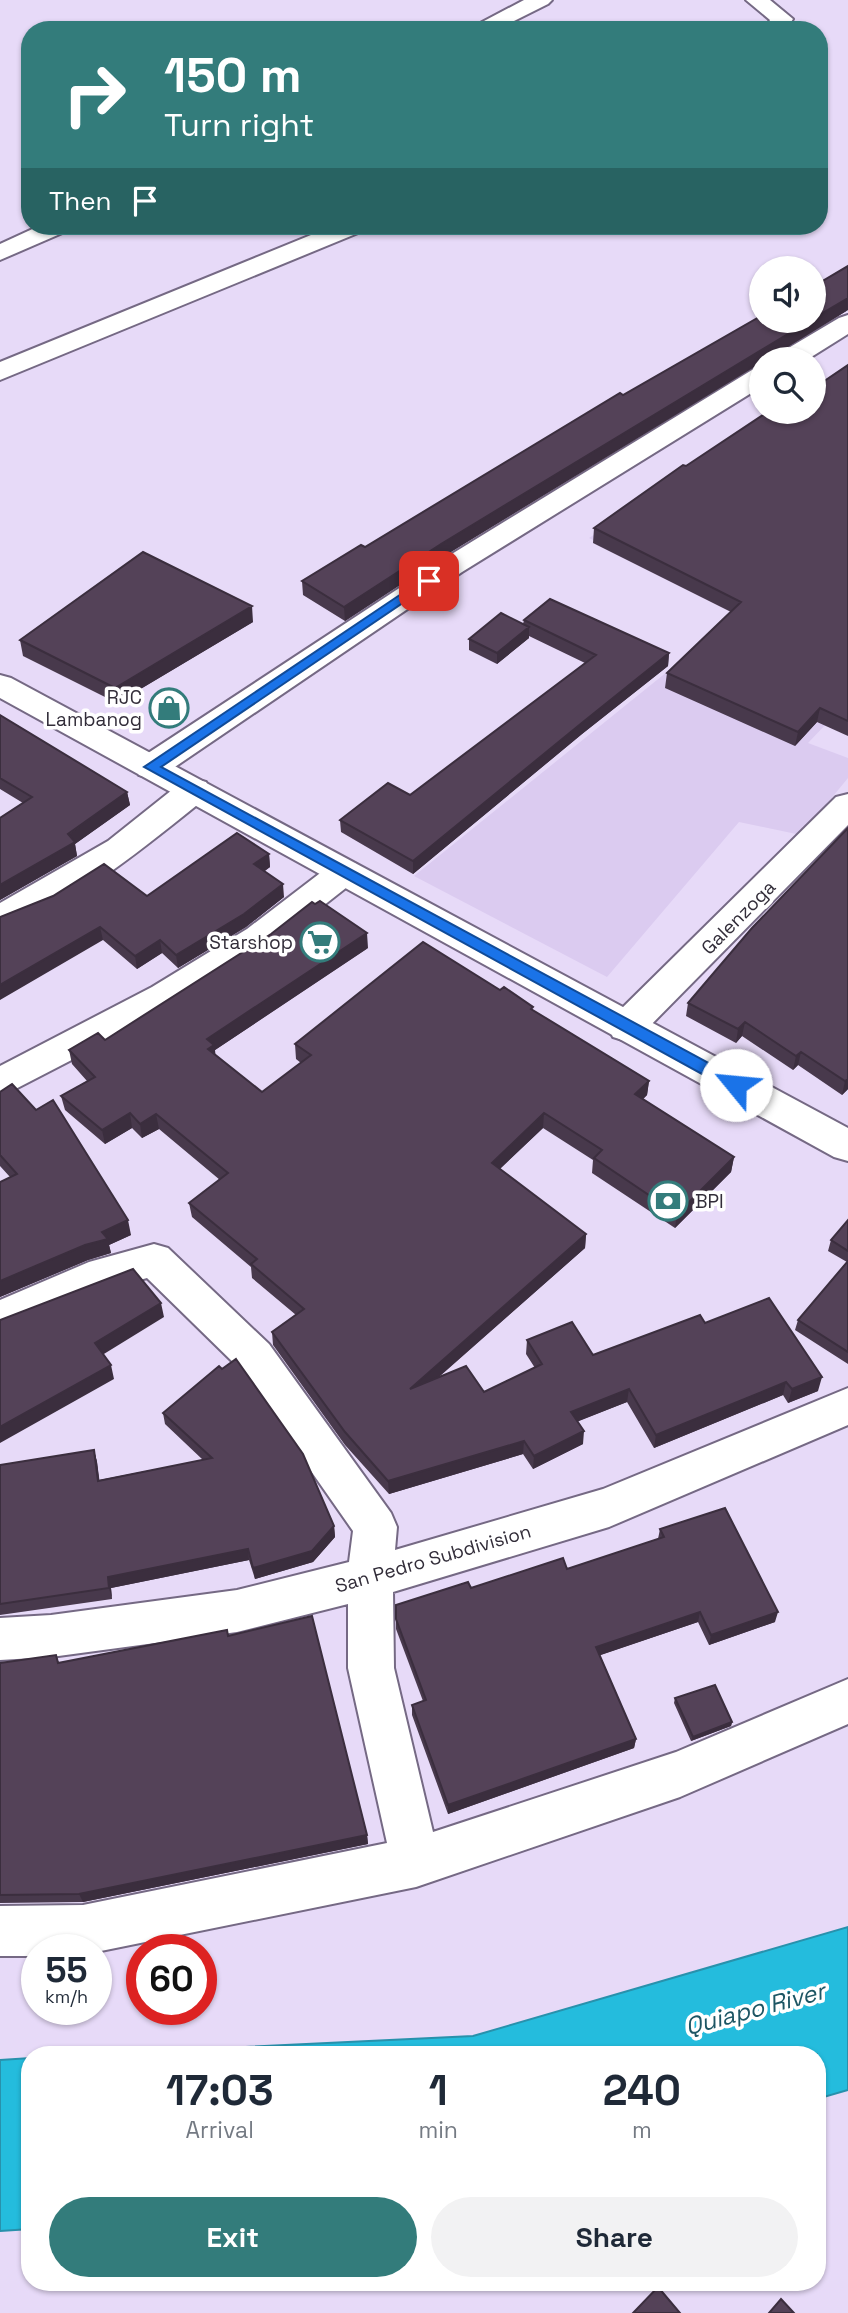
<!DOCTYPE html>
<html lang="en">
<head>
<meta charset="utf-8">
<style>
  body { margin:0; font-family:"Space Grotesk",sans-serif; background:#f2f2f3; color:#1f2937; height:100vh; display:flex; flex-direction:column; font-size:26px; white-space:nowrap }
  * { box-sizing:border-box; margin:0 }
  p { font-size:23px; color:#747a83 }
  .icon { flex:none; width:38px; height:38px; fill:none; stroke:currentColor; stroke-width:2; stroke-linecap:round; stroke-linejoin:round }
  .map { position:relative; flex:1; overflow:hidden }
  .drawer { position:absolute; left:21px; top:2046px; width:805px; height:245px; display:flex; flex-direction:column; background:#fff; border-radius:28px; box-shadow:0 2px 5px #0004 }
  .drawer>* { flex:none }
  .top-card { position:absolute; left:21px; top:21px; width:807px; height:214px; border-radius:28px; box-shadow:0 2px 5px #0004; background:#337c7b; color:#fff; overflow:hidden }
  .tools { position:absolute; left:749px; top:256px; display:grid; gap:14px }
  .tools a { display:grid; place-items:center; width:77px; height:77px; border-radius:50%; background:#fff; box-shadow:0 2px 5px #0004; font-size:35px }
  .speed { position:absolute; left:21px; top:1934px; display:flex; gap:14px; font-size:35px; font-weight:700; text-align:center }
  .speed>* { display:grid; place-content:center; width:91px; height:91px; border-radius:50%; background:#fff; box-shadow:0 2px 5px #0004; line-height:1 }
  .speed small { font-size:18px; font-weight:400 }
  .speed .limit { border:10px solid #d22; background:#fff; color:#111 }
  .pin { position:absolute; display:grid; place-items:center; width:60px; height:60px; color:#fff; margin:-30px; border-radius:14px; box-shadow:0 4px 10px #0006 }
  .me { position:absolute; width:77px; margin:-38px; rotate:298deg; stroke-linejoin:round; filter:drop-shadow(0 0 5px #0008) }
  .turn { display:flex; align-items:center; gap:24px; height:147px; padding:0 28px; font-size:32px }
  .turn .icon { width:91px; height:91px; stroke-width:2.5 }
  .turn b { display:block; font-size:49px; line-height:60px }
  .then { display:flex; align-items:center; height:66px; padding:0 28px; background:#0003; gap:14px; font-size:26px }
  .eta { display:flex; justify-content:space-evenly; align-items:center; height:119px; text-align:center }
  .eta b { font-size:42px; font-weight:600; line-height:49px }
  .action { display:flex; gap:14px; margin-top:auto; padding:14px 28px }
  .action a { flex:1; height:80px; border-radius:42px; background:#337c7b; color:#fff; font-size:28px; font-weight:600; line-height:80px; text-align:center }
  .action a+a { background:#f2f2f3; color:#1f2937 }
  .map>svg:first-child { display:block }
  .built { fill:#dbcbf0 }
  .water { fill:#24bcdd; stroke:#2891ac; stroke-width:2 }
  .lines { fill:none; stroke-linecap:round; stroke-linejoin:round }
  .minor-casing { stroke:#756984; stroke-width:4 }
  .primary-casing { stroke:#756984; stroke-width:4 }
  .minor { fill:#fff; fill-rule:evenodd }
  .primary { fill:#fff; fill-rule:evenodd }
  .wall { fill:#48394c }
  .shaded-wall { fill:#3b2e3e }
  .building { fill:#544258; stroke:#3b2e3e; stroke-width:2 }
  .route { fill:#1a73e8; stroke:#114b97; stroke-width:2 }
  .labels { text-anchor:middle; stroke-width:7; stroke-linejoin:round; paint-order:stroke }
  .poi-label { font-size:19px; fill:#322d39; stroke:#fff; text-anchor:end }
  .street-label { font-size:19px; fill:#322d39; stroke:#fff }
  .near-water-label { font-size:24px; font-style:italic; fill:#1d5664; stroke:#fff }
</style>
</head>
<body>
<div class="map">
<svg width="848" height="2313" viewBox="0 0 848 2313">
  <rect width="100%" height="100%" fill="#e7daf8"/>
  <path class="built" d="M 783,411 L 814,411 L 848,701 L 808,743 L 848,758 L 848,778 L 801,835 L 739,822 L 607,977 L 414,876 L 740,613 L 589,538 Z"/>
  <path class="water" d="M 848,1927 L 848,2090 L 817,2099 L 817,2054 L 101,2054 L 473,2036 Z
    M 30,2058 L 30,2229 L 0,2231 L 0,2060 Z"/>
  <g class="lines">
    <g class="minor-casing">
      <path id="minor" d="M 746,0 L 770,0 L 793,19 L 786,30 L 764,30 L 770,20 Z
        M 333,226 L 366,226 L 363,231 L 0,380 L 0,362 Z
        M 848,315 L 848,334 L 808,359 L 776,359 L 780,353 L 839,318 Z
        M 761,368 L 761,387 L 462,572 L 163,775 L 151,778 L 139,775 L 135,767 L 139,759 L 442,560 L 752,370 Z
        M 194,779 L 206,782 L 210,790 L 206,798 C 148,844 72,909 0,930 L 0,903 L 108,841 L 182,782 Z
        M 848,794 L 848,825 L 639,1037 L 626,1041 L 613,1037 L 608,1027 L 613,1017 L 836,797 Z
        M 344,860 L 356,864 L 361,872 L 356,880 L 271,947 L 178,1005 L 0,1097 L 0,1066 L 152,987 L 247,929 L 332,864 Z
        M 154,1244 L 168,1248 L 269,1344 L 391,1513 L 397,1527 L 395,1550 L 603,1489 L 848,1388 L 848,1425 L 609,1527 L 393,1592 L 394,1668 L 433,1832 L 676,1752 L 848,1679 L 848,1724 L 680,1797 L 416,1887 L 96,1952 L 96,1950 L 37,1950 L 37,1956 L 0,1956 L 0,1906 L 83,1905 L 387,1843 L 348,1668 L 348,1604 L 237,1632 L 51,1657 L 0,1660 L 0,1618 L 51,1615 L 237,1590 L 349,1562 L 353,1531 L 239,1368 L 147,1278 L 111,1288 L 0,1335 L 0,1300 L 89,1262 Z"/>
    </g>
    <g class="primary-casing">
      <path id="primary" d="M 524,0 L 552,0 L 548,4 L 496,30 L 467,30 Z
        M 39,226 L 70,226 L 67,231 L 0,260 L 0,244 Z
        M 0,675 L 11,678 L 848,1128 L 848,1161 L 834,1157 L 0,698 Z"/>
    </g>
    <use href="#minor" class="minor"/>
    <use href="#primary" class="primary"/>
  </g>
  <path class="wall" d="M 848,310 L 768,359 L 761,359 L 441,558 L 345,621 L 303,595 L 302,581 L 365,547 L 623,395 Z
    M 848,365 L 848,736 L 817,722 L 795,746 L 665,688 L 667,673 L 731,612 L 593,543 L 594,528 L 686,466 L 814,411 Z
    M 524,620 L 669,653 L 668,666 L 582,734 L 413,874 L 341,832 L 340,820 L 410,795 L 585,663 L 529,636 L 529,638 L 497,664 L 469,650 L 469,639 L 523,624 Z
    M 253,622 L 117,703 L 23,656 L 20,640 Z
    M 0,715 L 127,792 L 130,805 L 75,844 L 77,856 L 0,900 L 0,818 L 23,803 L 0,789 Z
    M 848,828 L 848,1089 L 842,1095 L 798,1065 L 793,1070 L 742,1036 L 736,1043 L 686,1016 L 688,1003 Z
    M 269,854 L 270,867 L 264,871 L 284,897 L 246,927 L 178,968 L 162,953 L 137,969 L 103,940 L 0,917 L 147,896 Z
    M 368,948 L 215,1050 L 215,1055 L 262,1092 L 301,1063 L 296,1059 L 295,1044 L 533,1011 L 649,1081 L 647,1095 L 643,1099 L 734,1157 L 731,1172 L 675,1228 L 592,1173 L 593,1160 L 543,1128 L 500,1169 L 586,1234 L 585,1248 L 439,1377 L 484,1392 L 535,1368 L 526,1354 L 527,1340 L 593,1355 L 705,1323 L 818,1391 L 788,1403 L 783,1395 L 654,1448 L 627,1402 L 578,1421 L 583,1444 L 533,1469 L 523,1454 L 389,1494 L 345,1445 L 273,1345 L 272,1332 L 296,1315 L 252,1278 L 251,1267 L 192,1217 L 189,1203 L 220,1180 L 159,1129 L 142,1138 L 132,1128 L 105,1144 L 65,1110 L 61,1096 L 87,1081 L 72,1064 L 69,1050 L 105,1040 Z
    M 0,1092 L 131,1235 L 109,1245 L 111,1253 L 88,1260 L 0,1297 L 0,1182 L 10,1177 L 0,1166 Z
    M 848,1220 L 848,1364 L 795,1330 L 798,1320 L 847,1262 L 828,1251 L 831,1240 Z
    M 163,1413 L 334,1526 L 335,1537 L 313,1562 L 255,1579 L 249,1560 L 111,1588 L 112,1599 L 0,1615 L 0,1465 L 94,1450 L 97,1462 L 99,1480 L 203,1460 L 165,1424 Z
    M 660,1529 L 775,1622 L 709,1645 L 698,1622 L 600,1655 L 636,1739 L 634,1748 L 448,1814 L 412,1715 L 412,1705 L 423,1701 L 396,1629 L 396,1605 L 471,1588 L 567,1569 L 658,1539 Z
    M 228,1636 L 367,1835 L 368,1844 L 83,1902 L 0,1903 L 0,1663 L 56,1655 L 59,1663 Z
    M 675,1698 L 732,1722 L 731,1726 L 691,1741 L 674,1703 Z"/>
  <path class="shaded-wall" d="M 848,298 L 848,310 L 768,359 L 761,359 L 761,363 L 441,558 L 345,621 L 344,607 L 441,544 L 811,320 L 814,320 L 814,318 Z
    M 252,606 L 253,622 L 117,703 L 115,688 Z
    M 529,627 L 529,638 L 497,664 L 497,653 Z
    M 669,653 L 668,666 L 582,734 L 413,874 L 413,861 L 583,722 Z
    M 820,708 L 817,722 L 795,746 L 798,732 Z
    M 127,792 L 130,805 L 75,844 L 77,856 L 0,900 L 0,885 Z
    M 269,854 L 270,867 L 256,878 L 254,864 Z
    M 283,884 L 284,897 L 246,927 L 178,968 L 176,955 Z
    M 100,927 L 103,940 L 0,1000 L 0,985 Z
    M 367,933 L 368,948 L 215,1050 L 216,1060 L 210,1064 L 207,1039 Z
    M 160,940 L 162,953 L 137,969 L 135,956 Z
    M 745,1022 L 742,1036 L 736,1043 L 738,1029 Z
    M 801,1052 L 798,1065 L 793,1070 L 796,1056 Z
    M 848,1079 L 848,1089 L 842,1095 L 845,1081 Z
    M 649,1081 L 647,1095 L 633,1109 L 635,1094 Z
    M 130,1113 L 132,1128 L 105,1144 L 102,1130 Z
    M 544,1113 L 543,1128 L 491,1177 L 492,1163 Z
    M 156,1114 L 159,1129 L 142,1138 L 140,1124 Z
    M 734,1157 L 731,1172 L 675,1228 L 677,1214 Z
    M 128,1220 L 131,1235 L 109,1245 L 111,1253 L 88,1260 L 0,1297 L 0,1281 Z
    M 586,1234 L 585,1248 L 410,1402 L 410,1389 Z
    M 161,1303 L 164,1317 L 99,1357 L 95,1343 Z
    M 111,1365 L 114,1379 L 0,1443 L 0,1427 Z
    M 822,1377 L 818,1391 L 788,1403 L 792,1389 Z
    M 786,1382 L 783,1395 L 654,1448 L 656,1435 Z
    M 629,1389 L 627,1402 L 569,1425 L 571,1412 Z
    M 584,1431 L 583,1444 L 533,1469 L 534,1456 Z
    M 524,1441 L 523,1454 L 389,1494 L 388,1481 Z
    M 94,1450 L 97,1462 L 101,1492 L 98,1481 Z
    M 334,1526 L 335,1537 L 313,1562 L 255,1579 L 253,1568 Z
    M 248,1549 L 249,1560 L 111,1588 L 112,1599 L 109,1588 L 108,1577 Z
    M 700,1612 L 698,1622 L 595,1657 L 596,1647 Z
    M 778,1612 L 775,1622 L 709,1645 L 711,1635 Z
    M 732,1722 L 731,1726 L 691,1741 L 693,1737 Z
    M 636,1739 L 634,1748 L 448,1814 L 448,1805 Z
    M 367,1835 L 368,1844 L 83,1902 L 79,1894 Z"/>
  <path class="building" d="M 848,266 L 848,298 L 814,318 L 814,286 Z
    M 761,316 L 761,320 L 811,320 L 441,544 L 344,607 L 302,581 L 361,545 L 365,547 L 620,393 L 623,395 Z
    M 848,365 L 848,721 L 820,708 L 798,732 L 667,673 L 741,602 L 594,528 L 683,465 L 686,466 L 769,411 L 814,411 L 814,388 Z
    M 143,552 L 252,606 L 115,688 L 20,640 Z
    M 550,599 L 669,653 L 583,722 L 413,861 L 340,820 L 388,783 L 410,795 L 596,655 L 524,620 Z
    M 501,613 L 529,627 L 497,653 L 469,639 Z
    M 0,715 L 127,792 L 68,834 L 75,842 L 0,885 L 0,818 L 32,797 L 0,778 Z
    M 848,828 L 848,1079 L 845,1081 L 801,1052 L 796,1056 L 745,1022 L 738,1029 L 688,1003 L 752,928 Z
    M 237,833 L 269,854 L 254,864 L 283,884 L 244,914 L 176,955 L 160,940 L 135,956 L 100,927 L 0,985 L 0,917 L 53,896 L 104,864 L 147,896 Z
    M 320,901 L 367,933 L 207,1039 L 214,1045 L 208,1049 L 262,1092 L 311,1055 L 295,1044 L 423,942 L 500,990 L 504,987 L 533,1007 L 531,1009 L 649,1081 L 635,1094 L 734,1157 L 677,1214 L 594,1158 L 602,1150 L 544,1113 L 492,1163 L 586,1234 L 410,1389 L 466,1366 L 484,1392 L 542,1364 L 527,1340 L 572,1322 L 593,1355 L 700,1315 L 705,1323 L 769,1298 L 822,1377 L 792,1389 L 786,1382 L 656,1435 L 629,1389 L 571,1412 L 584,1431 L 534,1456 L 524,1441 L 388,1481 L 345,1432 L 272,1332 L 304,1309 L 251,1264 L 257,1259 L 189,1203 L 228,1173 L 156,1114 L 140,1124 L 130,1113 L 102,1130 L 61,1096 L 95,1077 L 69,1050 L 98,1033 L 105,1040 L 271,934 L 312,902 L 315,904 Z
    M 12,1084 L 36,1110 L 53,1100 L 128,1220 L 102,1232 L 108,1239 L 85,1245 L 0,1281 L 0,1182 L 17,1174 L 0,1155 L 0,1092 Z
    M 848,1220 L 848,1251 L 831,1240 Z
    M 848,1261 L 848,1352 L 798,1320 Z
    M 133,1269 L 161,1303 L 95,1343 L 111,1365 L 0,1427 L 0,1320 Z
    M 236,1359 L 303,1454 L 334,1526 L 312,1551 L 253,1568 L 248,1549 L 108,1577 L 109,1588 L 0,1604 L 0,1465 L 94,1450 L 98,1481 L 212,1458 L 163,1413 L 219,1366 L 222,1369 Z
    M 725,1508 L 778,1612 L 711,1635 L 700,1612 L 596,1647 L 636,1739 L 448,1805 L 412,1705 L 426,1700 L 396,1619 L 396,1605 L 468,1582 L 471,1588 L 563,1558 L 567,1569 L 664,1537 L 660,1529 Z
    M 312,1616 L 367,1835 L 79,1894 L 0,1895 L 0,1663 L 56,1655 L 58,1663 L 227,1630 L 228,1636 Z
    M 715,1685 L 732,1722 L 693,1737 L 675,1698 Z
    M 658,2287 L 680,2313 L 633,2313 Z
    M 781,2299 L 794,2313 L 769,2313 Z"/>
  <path class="route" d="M 425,578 L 435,581 L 161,767 L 742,1081 L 742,1090 L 731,1090 L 144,767 Z"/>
  <defs>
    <g id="shop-ring" transform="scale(2.0125)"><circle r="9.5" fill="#fff" stroke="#337c7b" stroke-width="1.5"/><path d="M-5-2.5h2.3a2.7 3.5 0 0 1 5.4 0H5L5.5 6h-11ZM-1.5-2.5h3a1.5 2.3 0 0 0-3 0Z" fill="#337c7b"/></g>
    <g id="supermarket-ring" transform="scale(2.0125)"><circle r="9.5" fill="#fff" stroke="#337c7b" stroke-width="1.5"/><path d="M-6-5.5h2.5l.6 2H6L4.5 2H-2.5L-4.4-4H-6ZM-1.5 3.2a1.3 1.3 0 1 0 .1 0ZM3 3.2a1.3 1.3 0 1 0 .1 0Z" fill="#337c7b"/></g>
    <g id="bank-ring" transform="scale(2.0125)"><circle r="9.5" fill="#fff" stroke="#337c7b" stroke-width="1.5"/><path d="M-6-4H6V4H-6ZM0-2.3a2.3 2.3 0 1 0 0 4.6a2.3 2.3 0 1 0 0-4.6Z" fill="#337c7b"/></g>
  </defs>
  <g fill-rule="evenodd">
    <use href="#shop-ring" x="169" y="708"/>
    <use href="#supermarket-ring" x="320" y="942"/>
    <use href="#bank-ring" x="668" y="1201"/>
  </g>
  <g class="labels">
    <g class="poi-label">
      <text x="142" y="704">RJC<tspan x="142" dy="22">Lambanog</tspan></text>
      <text x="293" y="949">Starshop</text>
      <text x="695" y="1208" text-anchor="start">BPI</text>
    </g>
    <g class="street-label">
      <text transform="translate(738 917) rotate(-45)" y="7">Galenzoga</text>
      <text transform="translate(433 1558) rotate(-16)" y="7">San Pedro Subdivision</text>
    </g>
    <g class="near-water-label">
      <text transform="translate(755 2009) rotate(-15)" y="8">Quiapo River</text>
    </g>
  </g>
</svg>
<div class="tools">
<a><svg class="icon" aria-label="sound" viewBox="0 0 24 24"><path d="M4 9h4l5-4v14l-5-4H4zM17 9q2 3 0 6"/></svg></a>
<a><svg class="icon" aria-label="search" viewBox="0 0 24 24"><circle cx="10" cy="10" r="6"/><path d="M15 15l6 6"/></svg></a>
</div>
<div class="speed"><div>55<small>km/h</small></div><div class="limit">60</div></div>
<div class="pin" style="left:429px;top:581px;background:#d93025"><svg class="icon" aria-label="arrive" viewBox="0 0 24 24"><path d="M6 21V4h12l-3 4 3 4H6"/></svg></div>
<svg class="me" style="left:736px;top:1085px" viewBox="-20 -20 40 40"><circle r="19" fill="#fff"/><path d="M0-13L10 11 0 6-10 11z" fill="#1a73e8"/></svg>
<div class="top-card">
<div class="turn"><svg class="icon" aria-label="right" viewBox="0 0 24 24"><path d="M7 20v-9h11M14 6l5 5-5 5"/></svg><div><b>150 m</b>Turn right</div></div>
<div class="then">Then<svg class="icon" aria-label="arrive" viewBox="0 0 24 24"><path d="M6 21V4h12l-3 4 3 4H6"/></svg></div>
</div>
<section class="drawer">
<div class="eta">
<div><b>17:03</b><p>Arrival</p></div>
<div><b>1</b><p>min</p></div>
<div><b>240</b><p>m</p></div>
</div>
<div class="action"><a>Exit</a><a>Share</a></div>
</section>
</div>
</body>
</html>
